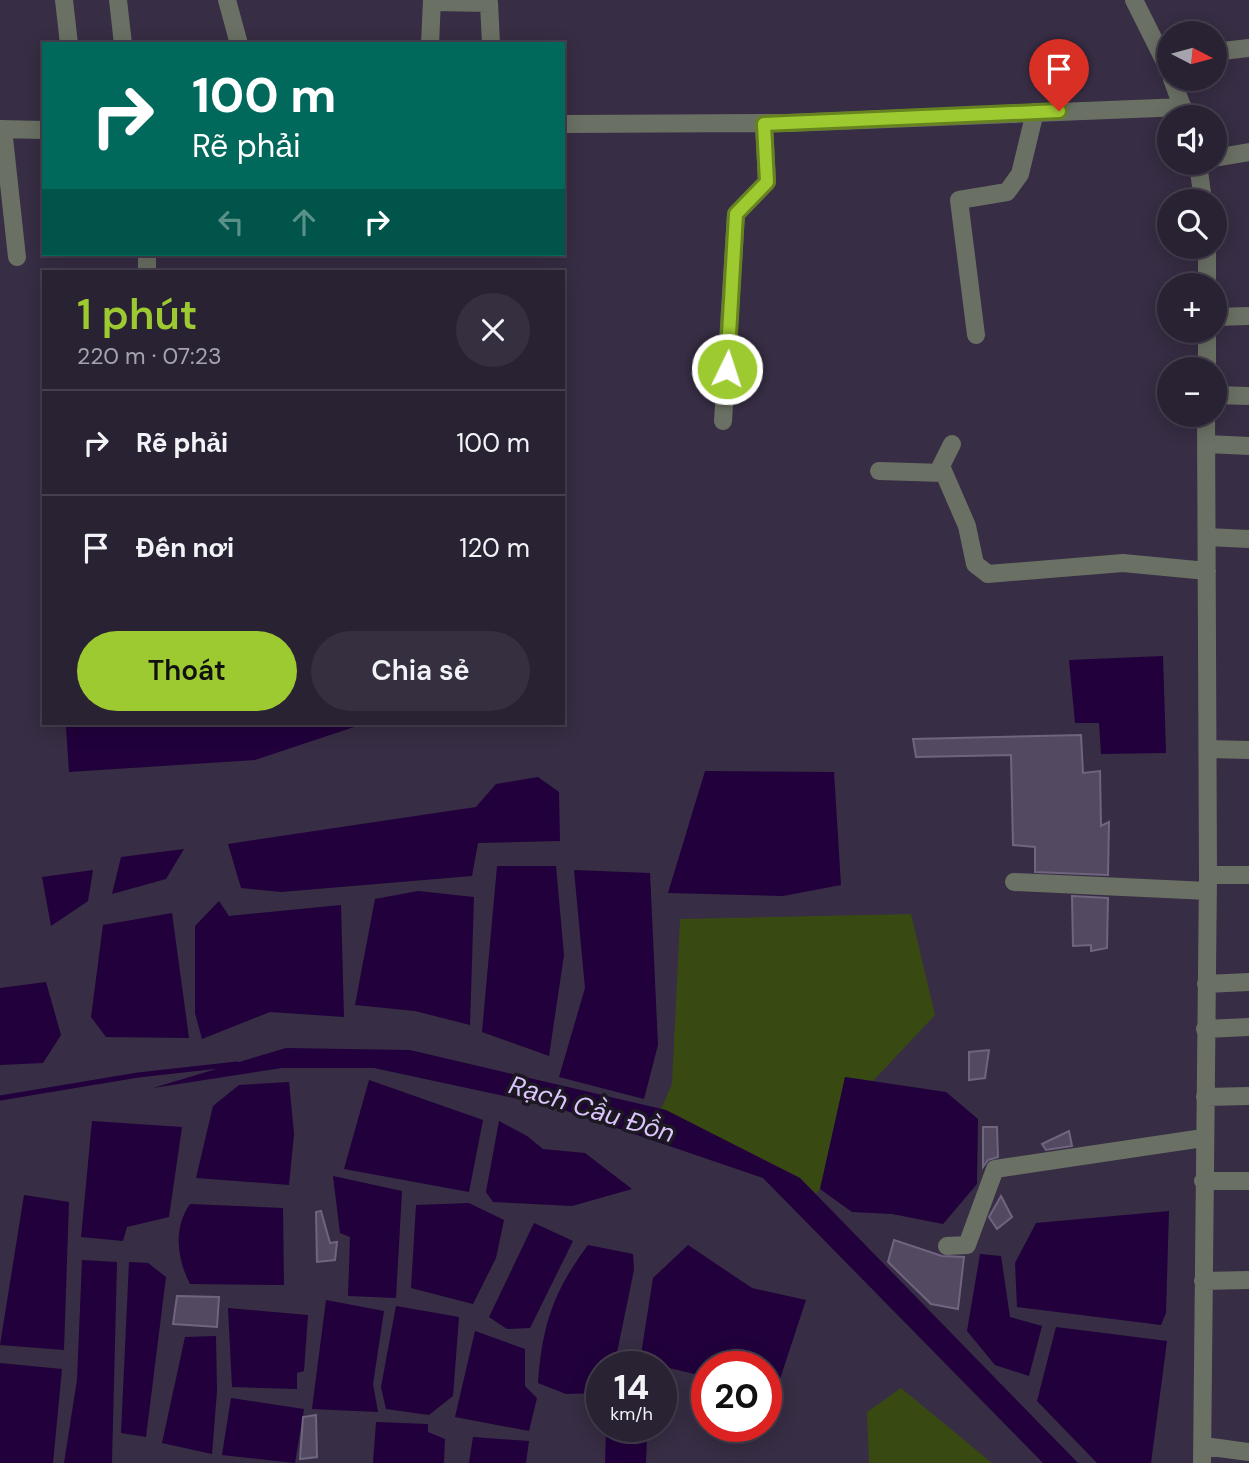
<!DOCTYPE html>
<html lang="vi">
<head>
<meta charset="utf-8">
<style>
  body { margin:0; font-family:"DM Sans",sans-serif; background:#352f3f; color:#f1f3f6; height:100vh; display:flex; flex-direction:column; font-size:26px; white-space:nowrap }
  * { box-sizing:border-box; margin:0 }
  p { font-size:23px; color:#a5a4ac }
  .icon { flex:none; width:38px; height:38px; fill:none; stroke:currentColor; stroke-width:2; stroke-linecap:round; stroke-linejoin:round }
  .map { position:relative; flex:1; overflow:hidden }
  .sheet { position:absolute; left:42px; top:270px; width:523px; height:455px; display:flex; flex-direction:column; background:#292233; border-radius:0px; box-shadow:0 4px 18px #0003,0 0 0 2px #453f4e }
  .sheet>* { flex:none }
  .hud { position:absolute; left:42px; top:42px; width:523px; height:214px; border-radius:0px; box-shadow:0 4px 18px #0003,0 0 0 2px #453f4e; background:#00695c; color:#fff; overflow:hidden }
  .needle { width:46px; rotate:96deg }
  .controls { position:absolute; left:1157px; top:21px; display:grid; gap:14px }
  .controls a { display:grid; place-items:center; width:70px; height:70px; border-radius:50%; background:#292233; box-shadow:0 4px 18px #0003,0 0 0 2px #453f4e; font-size:35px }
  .speed { position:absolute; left:586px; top:1351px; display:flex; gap:14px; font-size:35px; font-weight:700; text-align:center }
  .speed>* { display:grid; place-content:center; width:91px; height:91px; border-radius:50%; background:#292233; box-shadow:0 4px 18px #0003,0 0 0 2px #453f4e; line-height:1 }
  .speed small { font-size:18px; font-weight:400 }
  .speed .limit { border:10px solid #d22; background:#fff; color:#111 }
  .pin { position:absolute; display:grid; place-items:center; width:60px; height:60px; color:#fff; margin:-72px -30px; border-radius:50% 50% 50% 0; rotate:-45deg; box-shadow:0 0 7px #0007 }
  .pin .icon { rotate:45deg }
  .me { position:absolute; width:77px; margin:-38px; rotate:4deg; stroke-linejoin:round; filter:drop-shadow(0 0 5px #0008) }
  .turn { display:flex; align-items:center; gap:24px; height:147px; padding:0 35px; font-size:32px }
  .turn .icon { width:91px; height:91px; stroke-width:2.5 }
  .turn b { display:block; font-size:49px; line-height:60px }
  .lanes { display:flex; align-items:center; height:66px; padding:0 35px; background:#0003; justify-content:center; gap:35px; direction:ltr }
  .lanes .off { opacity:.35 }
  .round { display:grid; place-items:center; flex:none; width:74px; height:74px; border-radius:37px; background:#352f3f }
  .head { display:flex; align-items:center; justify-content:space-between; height:119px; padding:0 35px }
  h1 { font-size:42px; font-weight:600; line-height:52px; color:#9dca30 }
  .button { display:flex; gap:14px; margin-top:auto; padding:14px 35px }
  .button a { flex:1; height:80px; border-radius:42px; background:#9dca30; color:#111; font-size:28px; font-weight:600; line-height:80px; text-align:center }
  .button a+a { background:#352f3f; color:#f1f3f6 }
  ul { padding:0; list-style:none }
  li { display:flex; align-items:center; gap:21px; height:105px; padding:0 35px; border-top:2px solid #453f4e }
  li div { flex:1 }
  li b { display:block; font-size:26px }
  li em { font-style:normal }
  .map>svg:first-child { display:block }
  .green { fill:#384a12 }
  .water { fill:#21003b }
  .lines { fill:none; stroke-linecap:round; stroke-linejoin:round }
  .stream { stroke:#21003b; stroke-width:5 }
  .building { fill:#534961; stroke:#70657f; stroke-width:2 }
  .minor { stroke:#6b7064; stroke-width:18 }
  .route-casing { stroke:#66831f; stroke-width:18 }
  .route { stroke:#9dca30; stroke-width:12 }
  .labels { text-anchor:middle; stroke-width:7; stroke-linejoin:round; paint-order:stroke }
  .water-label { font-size:26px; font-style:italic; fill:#dcc4fd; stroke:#1c1822 }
</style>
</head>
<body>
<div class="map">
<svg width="1249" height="1463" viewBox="0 0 1249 1463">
  <rect width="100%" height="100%" fill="#372d44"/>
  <path class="green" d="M 911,914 L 935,1015 L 873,1081 L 845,1077 L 820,1189 L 816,1194 L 800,1178 L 661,1109 L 672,1084 L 680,919 Z
    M 901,1388 L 992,1463 L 869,1463 L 867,1412 Z"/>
  <path class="water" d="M 1163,656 L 1166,753 L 1101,754 L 1099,723 L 1075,723 L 1069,660 Z
    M 97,723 L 366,723 L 255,760 L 69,772 L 66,727 Z
    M 705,771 L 834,772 L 841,885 L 783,896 L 668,893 Z
    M 538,777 L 559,792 L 560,841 L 478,843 L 472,876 L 281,892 L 241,888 L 228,844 L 476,807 L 496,784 Z
    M 184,849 L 166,879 L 112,894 L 121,857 Z
    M 497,866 L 556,866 L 564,955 L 549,1056 L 482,1032 Z
    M 93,870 L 88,901 L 51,926 L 42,877 Z
    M 574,870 L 650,873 L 658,1045 L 644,1099 L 559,1077 L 585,988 Z
    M 418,891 L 474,897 L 470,1025 L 415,1011 L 355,1005 L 375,899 Z
    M 219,901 L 229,916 L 341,905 L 344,1017 L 270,1012 L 202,1039 L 195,1013 L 195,926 Z
    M 172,913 L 189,1038 L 106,1037 L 91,1017 L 103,925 Z
    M 46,982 L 61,1035 L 43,1063 L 0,1065 L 0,988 Z
    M 286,1048 L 410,1050 L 666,1110 L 800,1178 L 1078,1463 L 1043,1463 L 763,1178 L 555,1107 L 374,1068 L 282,1068 L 153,1088 Z
    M 845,1077 L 946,1092 L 978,1119 L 977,1184 L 943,1224 L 892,1214 L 852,1212 L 820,1189 Z
    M 369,1080 L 483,1120 L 469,1192 L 344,1169 Z
    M 289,1082 L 294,1134 L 289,1185 L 196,1178 L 213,1106 L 239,1085 Z
    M 92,1121 L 182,1127 L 169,1217 L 127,1227 L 123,1241 L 81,1237 Z
    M 499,1121 L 527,1136 L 543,1149 L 585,1153 L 632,1189 L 572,1206 L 493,1202 L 486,1192 Z
    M 333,1176 L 402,1191 L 396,1298 L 348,1296 L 350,1237 L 340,1233 Z
    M 24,1195 L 69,1202 L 64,1350 L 0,1345 Z
    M 469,1203 L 504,1220 L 496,1258 L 473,1304 L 411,1288 L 416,1205 Z
    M 190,1204 L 283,1208 L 284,1285 L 190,1284 C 177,1259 173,1228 190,1204 Z
    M 1169,1211 L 1166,1313 L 1161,1325 L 1017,1307 L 1015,1263 L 1036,1223 Z
    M 534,1223 L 573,1241 L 530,1328 L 507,1329 L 489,1317 Z
    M 588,1245 L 633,1254 L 634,1270 L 614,1367 L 602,1367 L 602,1393 L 566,1394 L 538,1383 C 542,1326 553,1292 588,1245 Z
    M 688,1245 L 752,1288 L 806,1300 L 775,1394 L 767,1392 L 766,1367 L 707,1367 L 707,1377 L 640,1361 L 653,1278 Z
    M 980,1254 L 1001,1256 L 1010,1317 L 1042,1326 L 1029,1376 L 995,1365 L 967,1331 Z
    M 82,1260 L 117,1262 L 112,1463 L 64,1463 L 77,1380 Z
    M 129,1262 L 148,1263 L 166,1277 L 146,1437 L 121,1433 Z
    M 326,1300 L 384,1311 L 373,1384 L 378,1412 L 312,1409 Z
    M 396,1306 L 459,1317 L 453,1396 L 429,1415 L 386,1409 L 381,1387 Z
    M 228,1308 L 308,1315 L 304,1371 L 297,1373 L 297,1389 L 232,1387 Z
    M 1056,1327 L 1167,1341 L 1151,1463 L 1097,1463 L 1037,1401 Z
    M 475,1331 L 525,1349 L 525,1386 L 537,1398 L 529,1431 L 455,1417 Z
    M 216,1336 L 217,1391 L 212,1454 L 162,1443 L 185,1337 Z
    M 0,1363 L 62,1369 L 53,1463 L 0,1463 Z
    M 231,1398 L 304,1409 L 295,1463 L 222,1455 Z
    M 376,1422 L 428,1424 L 428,1432 L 445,1439 L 444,1463 L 373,1463 Z
    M 606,1431 L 647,1436 L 646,1463 L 605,1463 Z
    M 473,1437 L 529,1441 L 526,1463 L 469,1463 Z"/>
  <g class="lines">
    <path class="stream" d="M 0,1098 L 138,1075 L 237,1064"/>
  </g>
  <path class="building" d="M 1081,735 L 1083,773 L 1100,771 L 1101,826 L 1109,822 L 1108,875 L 1035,872 L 1035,847 L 1013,845 L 1011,755 L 916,757 L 913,739 Z
    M 1072,896 L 1108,898 L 1107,948 L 1091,951 L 1091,945 L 1073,946 Z
    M 989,1050 L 985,1078 L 969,1080 L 969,1052 Z
    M 983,1127 L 997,1127 L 998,1157 L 988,1160 L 983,1167 Z
    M 1069,1131 L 1072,1146 L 1046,1150 L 1042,1144 Z
    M 1001,1196 L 1012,1217 L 997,1229 L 989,1217 Z
    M 321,1211 L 330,1243 L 337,1242 L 335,1260 L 317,1262 L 316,1212 Z
    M 894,1240 L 942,1256 L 964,1257 L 958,1309 L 931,1304 L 888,1262 Z
    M 177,1296 L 219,1297 L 217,1327 L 173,1324 Z
    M 316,1415 L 317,1457 L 300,1459 L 303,1417 Z"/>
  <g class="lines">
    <path class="minor" d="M 64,0 L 69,44
      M 118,0 L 123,44
      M 227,0 L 239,44
      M 1134,0 L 1169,70
      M 432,2 L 489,3 L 491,44
      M 430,44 L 432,0
      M 1214,52 L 1249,48
      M 1172,79 L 1186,117
      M 564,124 L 789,123 L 1183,107
      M 0,129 L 44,130
      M 3,129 L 17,257
      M 1214,158 L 1249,152
      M 1198,163 L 1203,201
      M 1207,247 L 1207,285
      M 147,254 L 147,271
      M 1214,317 L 1249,316
      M 976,335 L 959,200 L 1007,192 L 1020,174 L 1035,112
      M 1207,369 L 1207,331
      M 1214,395 L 1249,396
      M 723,421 L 736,214 L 767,182 L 764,124
      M 952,444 L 941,466 L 967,526 L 975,564 L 988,574 L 1123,563 L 1207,571
      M 1207,444 L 1249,446
      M 879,471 L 944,473
      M 1207,537 L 1249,539
      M 1208,749 L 1249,750
      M 1208,875 L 1249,875
      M 1014,882 L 1208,891
      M 1206,984 L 1249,982
      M 1205,1029 L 1249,1027
      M 1205,1097 L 1249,1096
      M 1203,1181 L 1249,1181
      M 947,1246 L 967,1245 L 995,1169 L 1203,1138
      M 1203,1281 L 1249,1280
      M 1204,1446 L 1249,1452
      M 1202,1463 L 1208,875 L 1206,415"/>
  </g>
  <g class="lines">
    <g class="route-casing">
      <path id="route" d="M 727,369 L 736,214 L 767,182 L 764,124 L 1059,111"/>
    </g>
    <use href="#route" class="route"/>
  </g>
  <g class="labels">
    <g class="water-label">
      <text transform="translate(592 1109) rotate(17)" y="9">Rạch Cầu Đồn</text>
    </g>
  </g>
</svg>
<div class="controls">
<a><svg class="needle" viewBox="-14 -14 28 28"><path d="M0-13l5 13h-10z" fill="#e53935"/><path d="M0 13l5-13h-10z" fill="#a5a4ac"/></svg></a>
<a><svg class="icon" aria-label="sound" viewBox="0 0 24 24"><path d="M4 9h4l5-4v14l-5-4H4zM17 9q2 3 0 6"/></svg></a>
<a><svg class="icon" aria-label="search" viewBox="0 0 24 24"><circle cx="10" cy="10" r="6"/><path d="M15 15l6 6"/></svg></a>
<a>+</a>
<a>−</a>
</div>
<div class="speed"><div>14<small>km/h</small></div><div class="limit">20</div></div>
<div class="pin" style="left:1059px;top:111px;background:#d93025"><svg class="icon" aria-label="arrive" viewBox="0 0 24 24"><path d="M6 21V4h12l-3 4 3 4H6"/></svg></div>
<svg class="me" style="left:727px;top:369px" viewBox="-20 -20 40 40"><circle r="17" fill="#9dca30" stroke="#fff" stroke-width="3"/><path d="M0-11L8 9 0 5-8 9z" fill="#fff"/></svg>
<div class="hud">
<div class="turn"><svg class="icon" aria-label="right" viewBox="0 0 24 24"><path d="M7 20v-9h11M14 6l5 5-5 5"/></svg><div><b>100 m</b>Rẽ phải</div></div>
<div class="lanes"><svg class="icon off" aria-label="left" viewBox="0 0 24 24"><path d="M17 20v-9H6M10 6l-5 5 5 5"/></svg><svg class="icon off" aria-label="ahead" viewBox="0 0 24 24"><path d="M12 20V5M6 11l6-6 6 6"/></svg><svg class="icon" aria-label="right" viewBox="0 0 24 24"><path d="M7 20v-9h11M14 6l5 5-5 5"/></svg></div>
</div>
<section class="sheet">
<div class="head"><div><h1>1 phút</h1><p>220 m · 07:23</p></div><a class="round"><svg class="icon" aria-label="close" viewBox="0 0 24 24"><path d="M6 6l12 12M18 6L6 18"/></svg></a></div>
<ul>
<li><svg class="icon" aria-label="right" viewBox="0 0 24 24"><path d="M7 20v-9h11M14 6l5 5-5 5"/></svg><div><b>Rẽ phải</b></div><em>100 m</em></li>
<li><svg class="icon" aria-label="arrive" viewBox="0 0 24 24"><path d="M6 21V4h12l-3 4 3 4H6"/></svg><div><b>Đến nơi</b></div><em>120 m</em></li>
</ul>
<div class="button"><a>Thoát</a><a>Chia sẻ</a></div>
</section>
</div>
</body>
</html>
